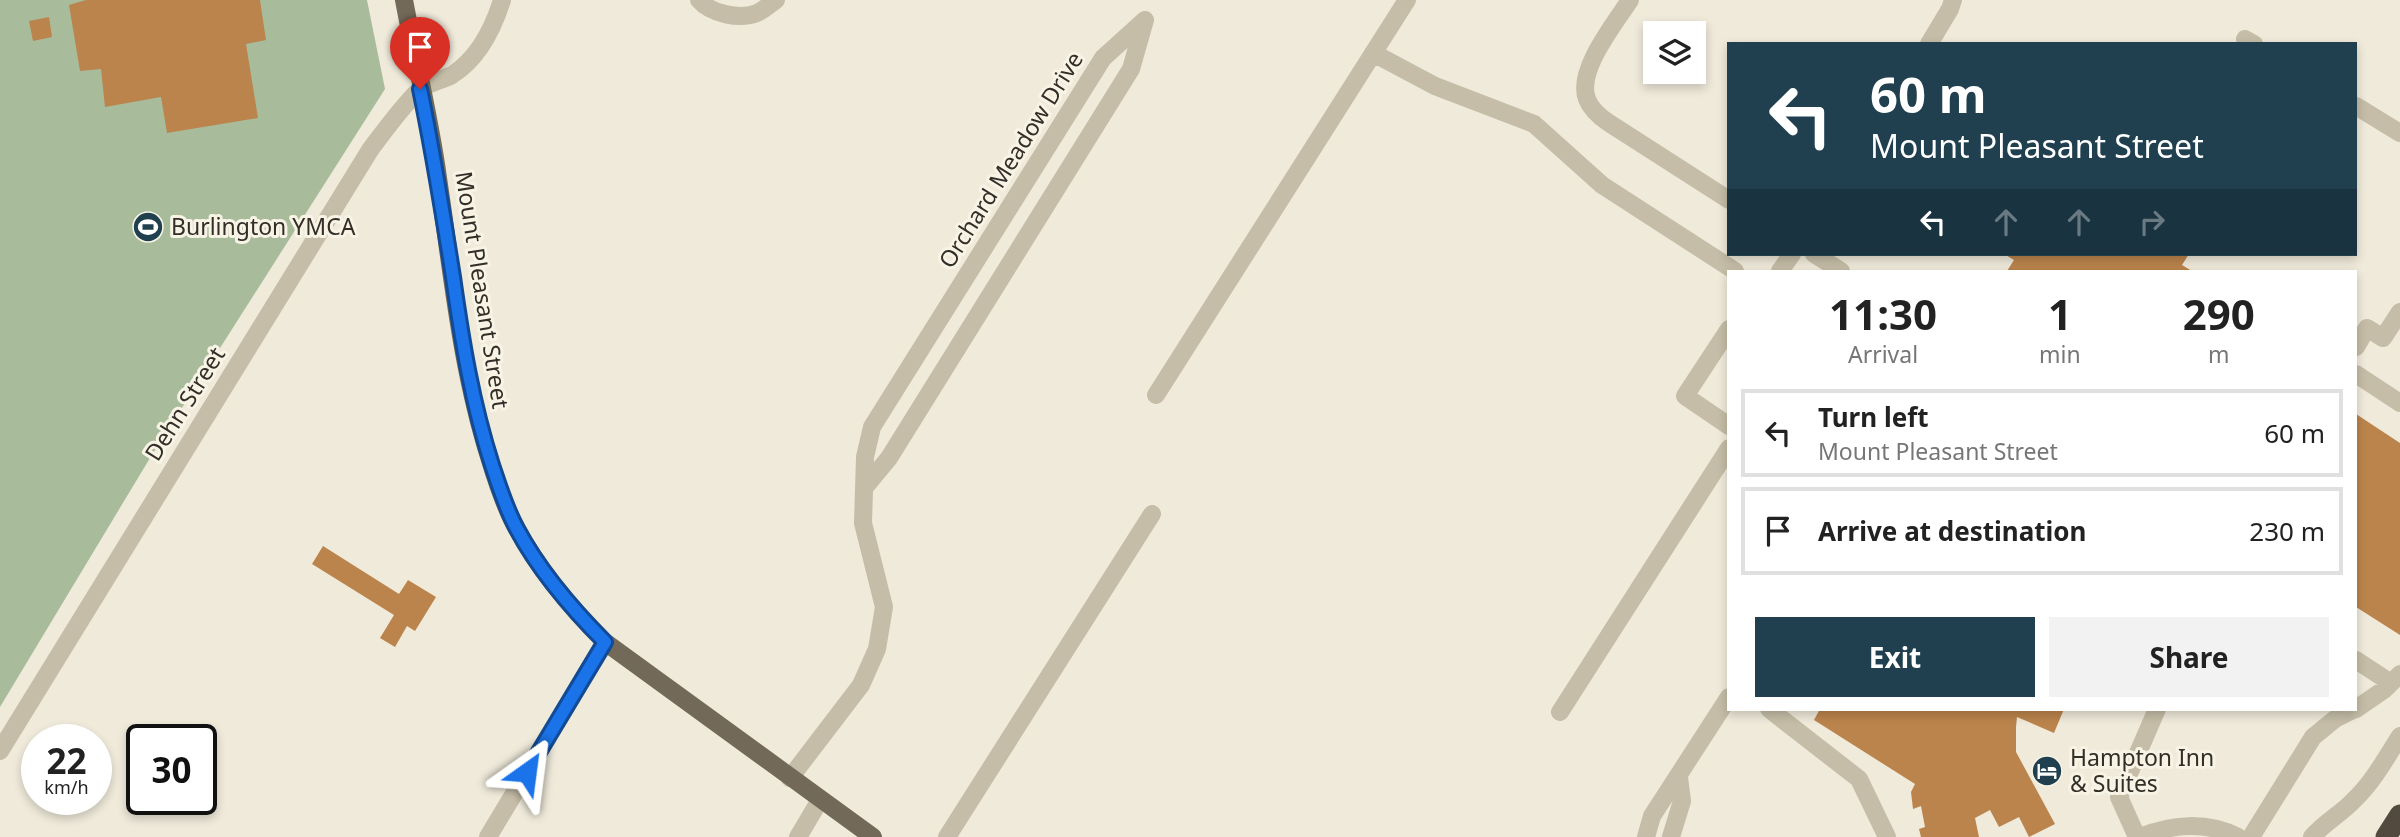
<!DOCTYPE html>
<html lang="en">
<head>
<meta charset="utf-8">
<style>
  body { margin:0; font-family:"Noto Sans",sans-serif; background:#f2f2f2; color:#222; height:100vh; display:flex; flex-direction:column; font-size:26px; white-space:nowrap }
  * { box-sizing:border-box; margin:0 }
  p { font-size:23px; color:#767676 }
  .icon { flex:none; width:38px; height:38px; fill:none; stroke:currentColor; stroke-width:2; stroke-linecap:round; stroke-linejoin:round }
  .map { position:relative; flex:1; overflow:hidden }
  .drawer { position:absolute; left:1727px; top:270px; width:630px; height:441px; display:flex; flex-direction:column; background:#fff; border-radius:0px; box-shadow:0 4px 10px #0003 }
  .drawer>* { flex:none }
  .guide { position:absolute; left:1727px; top:42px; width:630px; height:214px; border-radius:0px; box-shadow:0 4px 10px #0003; background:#204050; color:#fff; overflow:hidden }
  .controls { position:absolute; left:1643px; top:21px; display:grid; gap:14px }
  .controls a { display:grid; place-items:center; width:63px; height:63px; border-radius:0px; background:#fff; box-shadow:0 4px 10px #0003; font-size:35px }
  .speed { position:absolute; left:21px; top:724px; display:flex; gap:14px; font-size:35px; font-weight:700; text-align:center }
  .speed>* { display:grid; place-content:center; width:91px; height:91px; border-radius:50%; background:#fff; box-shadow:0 4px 10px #0003; line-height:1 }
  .speed small { font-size:18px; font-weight:400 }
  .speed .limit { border:4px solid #111; border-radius:10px; background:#fff; color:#111 }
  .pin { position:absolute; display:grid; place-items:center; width:60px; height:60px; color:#fff; margin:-72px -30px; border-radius:50% 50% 50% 0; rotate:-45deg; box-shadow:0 0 7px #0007 }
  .pin .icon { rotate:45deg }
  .me { position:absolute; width:77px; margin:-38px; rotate:31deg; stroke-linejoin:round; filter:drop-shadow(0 0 5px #0008) }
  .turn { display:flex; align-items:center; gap:24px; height:147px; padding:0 28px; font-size:32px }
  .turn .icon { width:91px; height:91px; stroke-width:2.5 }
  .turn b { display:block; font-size:49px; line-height:60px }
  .lanes { display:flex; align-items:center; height:66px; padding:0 28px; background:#0003; justify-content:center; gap:35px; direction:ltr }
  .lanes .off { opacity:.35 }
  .eta { display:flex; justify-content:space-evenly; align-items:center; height:119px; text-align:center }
  .eta b { font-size:42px; font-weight:700; line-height:49px }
  .primary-button { display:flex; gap:14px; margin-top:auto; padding:14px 28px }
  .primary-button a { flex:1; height:80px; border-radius:0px; background:#204050; color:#fff; font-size:28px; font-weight:700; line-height:80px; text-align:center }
  .primary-button a+a { background:#f2f2f2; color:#222 }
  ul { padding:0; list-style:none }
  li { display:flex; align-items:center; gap:21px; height:88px; margin:0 14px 10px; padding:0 14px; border:4px solid #e0e0e0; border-radius:0px }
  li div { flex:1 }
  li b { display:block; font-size:26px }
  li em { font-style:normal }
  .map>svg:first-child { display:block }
  .green { fill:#a8bc9b }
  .building { fill:#bb844c }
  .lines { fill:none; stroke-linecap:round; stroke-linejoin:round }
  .minor { stroke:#c5bda7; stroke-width:18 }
  .major { stroke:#736959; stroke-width:18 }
  .highway { stroke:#534a3f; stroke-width:21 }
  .route-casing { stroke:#114b97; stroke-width:18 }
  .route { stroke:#1a73e8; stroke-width:12 }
  .labels { text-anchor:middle; stroke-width:6; stroke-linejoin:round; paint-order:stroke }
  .street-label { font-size:23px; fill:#332e27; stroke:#f7f4e5 }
  .poi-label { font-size:23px; fill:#332e27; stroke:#f7f4e5; text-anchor:start }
</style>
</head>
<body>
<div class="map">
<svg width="2400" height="837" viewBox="0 0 2400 837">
  <rect width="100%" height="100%" fill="#efeada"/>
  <path class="green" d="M 0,0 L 367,0 L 385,89 L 150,458 L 0,707 Z"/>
  <path class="building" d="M 86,0 L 260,0 L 266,40 L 246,44 L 258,118 L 167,133 L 161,97 L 105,107 L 101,69 L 80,71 L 69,5 Z
    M 49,17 L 52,37 L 33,41 L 29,21 Z
    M 2004,254 L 2189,254 L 2182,265 L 2192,271 L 2007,271 L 2014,260 Z
    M 2356,414 L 2400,443 L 2400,635 L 2356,607 Z
    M 323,546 L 399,594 L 408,580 L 436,597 L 415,631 L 407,626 L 395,647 L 380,638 L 394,615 L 312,564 Z
    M 1820,709 L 2064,709 L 2054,733 L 2017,717 L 2016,727 L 2016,752 L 2055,824 L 2029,837 L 2019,817 L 1999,827 L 1990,810 L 1975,818 L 1979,837 L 1921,837 L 1919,829 L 1925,827 L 1921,806 L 1913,809 L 1911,792 L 1915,784 L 1814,720 Z"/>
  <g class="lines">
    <path class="minor" d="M 699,0 C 711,14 740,20 757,13 C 764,10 770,4 776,0
      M 1630,0 C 1615,23 1576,71 1587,99 C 1591,110 1600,117 1609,123 L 1729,200
      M 2245,39 L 2254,44
      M 1929,44 L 1950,9 L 1953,0
      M 1373,53 L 1435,86 L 1534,124 L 1602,185 L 1735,271
      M 2356,106 L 2400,133
      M 1814,254 L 1841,271
      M 1780,271 L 1792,254
      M 1729,329 L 1685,396 L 1729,426
      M 2356,347 L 2367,328 L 2383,338 L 2400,312
      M 2356,374 L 2400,403
      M 1156,395 L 1407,0
      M 865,487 L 889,458 L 1131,69 L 1145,20
      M 2356,660 L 2391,683
      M 1769,709 L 1859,779 L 1887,837
      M 2356,709 L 2385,689 L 2400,674
      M 1560,712 L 1729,448
      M 0,751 L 370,150 C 385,130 400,109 418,91 C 427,83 441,81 452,75 C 479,58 493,29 502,0
      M 790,778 L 861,685 L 877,649 L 884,607 L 863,523 L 865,457 L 872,427 L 1103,58 L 1145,20
      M 488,837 L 605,642
      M 798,837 L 820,800
      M 947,837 L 1152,514
      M 1646,837 L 1652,816 L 1729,697
      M 1671,837 L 1682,801 L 1679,777
      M 2137,837 L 2119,797 L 2157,709
      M 2140,837 C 2171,824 2207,821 2238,837
      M 2251,837 L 2313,737 L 2335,719 L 2355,709
      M 2312,837 C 2325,822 2341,814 2354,800 C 2373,782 2386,758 2400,736"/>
    <path class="major" d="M 404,0 C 415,59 430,118 438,178 C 452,272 461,369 490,460 C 497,483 505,508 517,529 C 540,572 571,608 605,642 L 873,837"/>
    <path class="highway" d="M 2386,837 L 2400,815"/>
  </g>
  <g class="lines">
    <g class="route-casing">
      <path id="route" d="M 420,89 C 433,151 443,214 453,277 C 462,341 472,403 492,465 C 499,486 506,509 517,529 C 540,572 571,608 605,642 L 527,772"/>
    </g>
    <use href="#route" class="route"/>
  </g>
  <defs>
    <g id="stadium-disc" transform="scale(1.575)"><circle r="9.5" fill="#204050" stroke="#f7f4e5"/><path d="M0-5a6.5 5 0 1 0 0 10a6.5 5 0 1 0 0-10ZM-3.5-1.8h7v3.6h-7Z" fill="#fff"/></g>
    <g id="hotel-disc" transform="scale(1.575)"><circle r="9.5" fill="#204050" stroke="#f7f4e5"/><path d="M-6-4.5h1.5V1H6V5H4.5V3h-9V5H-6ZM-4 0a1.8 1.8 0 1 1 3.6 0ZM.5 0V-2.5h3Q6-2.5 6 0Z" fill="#fff"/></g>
  </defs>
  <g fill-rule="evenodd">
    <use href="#stadium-disc" x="148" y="227"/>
    <use href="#hotel-disc" x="2047" y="771"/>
  </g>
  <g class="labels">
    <g class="street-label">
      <text transform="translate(1011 160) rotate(-58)" y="8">Orchard Meadow Drive</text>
      <text transform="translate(482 290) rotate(81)" y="8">Mount Pleasant Street</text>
      <text transform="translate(185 404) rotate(-58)" y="8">Dehn Street</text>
    </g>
    <g class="poi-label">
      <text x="171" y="235">Burlington YMCA</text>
      <text x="2070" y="766">Hampton Inn<tspan x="2070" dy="26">&amp; Suites</tspan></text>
    </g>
  </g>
</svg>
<div class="controls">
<a><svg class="icon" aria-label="layers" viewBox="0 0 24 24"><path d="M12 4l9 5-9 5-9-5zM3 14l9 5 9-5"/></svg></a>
</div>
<div class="speed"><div>22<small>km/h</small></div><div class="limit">30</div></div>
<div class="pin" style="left:420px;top:89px;background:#d93025"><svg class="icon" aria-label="arrive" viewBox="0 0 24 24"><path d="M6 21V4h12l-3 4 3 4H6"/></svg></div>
<svg class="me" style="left:527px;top:772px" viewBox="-20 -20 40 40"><path d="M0-17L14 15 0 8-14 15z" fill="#1a73e8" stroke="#fff" stroke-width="4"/></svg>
<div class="guide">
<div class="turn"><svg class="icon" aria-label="left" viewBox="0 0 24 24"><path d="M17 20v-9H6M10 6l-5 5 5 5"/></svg><div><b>60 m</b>Mount Pleasant Street</div></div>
<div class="lanes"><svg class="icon" aria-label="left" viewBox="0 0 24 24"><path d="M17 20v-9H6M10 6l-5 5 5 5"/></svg><svg class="icon off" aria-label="ahead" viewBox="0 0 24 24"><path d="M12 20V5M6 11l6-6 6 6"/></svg><svg class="icon off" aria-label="ahead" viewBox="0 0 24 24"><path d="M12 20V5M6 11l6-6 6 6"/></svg><svg class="icon off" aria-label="right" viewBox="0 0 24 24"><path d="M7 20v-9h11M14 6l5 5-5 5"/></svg></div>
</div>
<section class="drawer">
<div class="eta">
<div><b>11:30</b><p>Arrival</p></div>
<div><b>1</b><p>min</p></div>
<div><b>290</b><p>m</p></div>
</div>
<ul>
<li><svg class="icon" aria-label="left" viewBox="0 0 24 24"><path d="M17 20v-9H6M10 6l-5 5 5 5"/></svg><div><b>Turn left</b><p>Mount Pleasant Street</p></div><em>60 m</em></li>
<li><svg class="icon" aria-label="arrive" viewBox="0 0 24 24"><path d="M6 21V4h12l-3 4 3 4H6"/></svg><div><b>Arrive at destination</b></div><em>230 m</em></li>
</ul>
<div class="primary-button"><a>Exit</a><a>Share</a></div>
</section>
</div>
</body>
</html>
